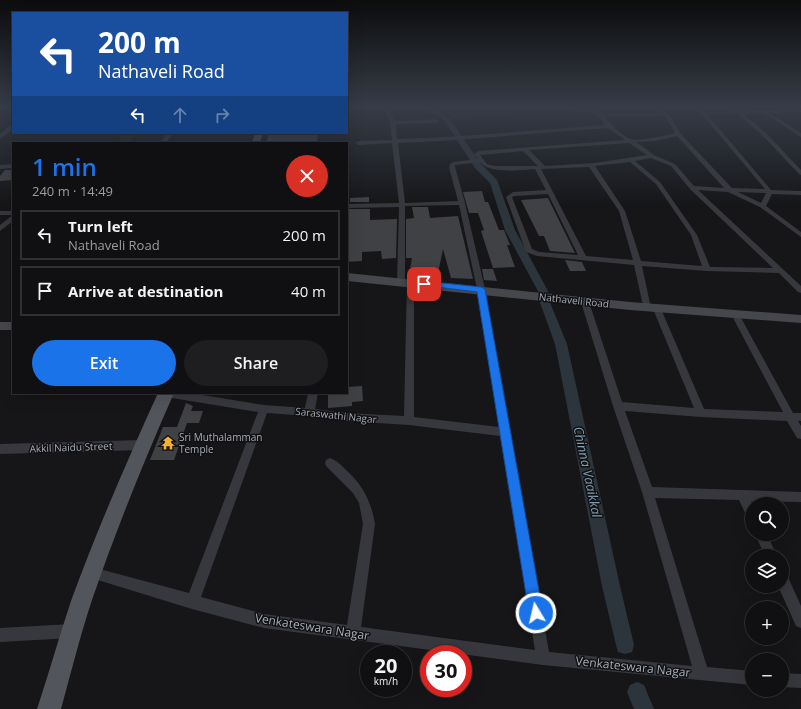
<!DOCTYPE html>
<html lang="en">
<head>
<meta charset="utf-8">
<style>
  body { margin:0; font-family:"Open Sans",sans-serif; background:#1e1e20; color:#f1f3f6; height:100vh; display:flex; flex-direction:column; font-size:15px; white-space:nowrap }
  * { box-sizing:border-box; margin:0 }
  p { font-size:13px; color:#9c9d9f }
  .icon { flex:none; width:22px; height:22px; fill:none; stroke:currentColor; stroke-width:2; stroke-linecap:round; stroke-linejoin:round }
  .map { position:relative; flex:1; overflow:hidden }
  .side { position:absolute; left:12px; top:142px; width:336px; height:252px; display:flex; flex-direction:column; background:#101012; border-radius:0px; box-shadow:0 4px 16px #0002,0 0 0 1px #303032 }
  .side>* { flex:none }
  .top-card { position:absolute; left:12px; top:12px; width:336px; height:122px; border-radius:0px; box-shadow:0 4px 16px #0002,0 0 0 1px #303032; background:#1a4fa0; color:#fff; overflow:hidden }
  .tools { position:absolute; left:745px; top:497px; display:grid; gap:8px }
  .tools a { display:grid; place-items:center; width:44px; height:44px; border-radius:50%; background:#101012; box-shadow:0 4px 16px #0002,0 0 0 1px #303032; font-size:20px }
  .speed { position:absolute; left:360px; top:645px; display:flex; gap:8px; font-size:20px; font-weight:700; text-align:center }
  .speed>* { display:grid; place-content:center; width:52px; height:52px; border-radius:50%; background:#101012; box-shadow:0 4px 16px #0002,0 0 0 1px #303032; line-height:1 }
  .speed small { font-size:10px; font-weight:400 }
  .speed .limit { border:6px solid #d22; background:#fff; color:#111 }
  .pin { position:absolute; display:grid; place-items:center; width:34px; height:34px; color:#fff; margin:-17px; border-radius:8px; box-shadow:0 2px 6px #0006 }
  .me { position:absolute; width:44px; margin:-22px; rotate:351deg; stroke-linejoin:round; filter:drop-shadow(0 0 3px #0008) }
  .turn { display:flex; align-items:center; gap:14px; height:84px; padding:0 20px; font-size:18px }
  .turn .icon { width:52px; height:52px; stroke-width:2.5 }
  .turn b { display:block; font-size:28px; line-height:34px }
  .lanes { display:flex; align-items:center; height:38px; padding:0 20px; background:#0003; justify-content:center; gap:20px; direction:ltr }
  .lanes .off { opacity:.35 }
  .round { display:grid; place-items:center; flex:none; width:42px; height:42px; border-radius:21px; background:#1e1e20 }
  .summary { display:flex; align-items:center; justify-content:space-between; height:68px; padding:0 20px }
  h1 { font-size:24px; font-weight:600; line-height:30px; color:#1a73e8 }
  .primary-button { display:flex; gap:8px; margin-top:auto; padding:8px 20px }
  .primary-button a { flex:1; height:46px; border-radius:24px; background:#1a73e8; color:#fff; font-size:16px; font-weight:600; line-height:46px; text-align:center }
  .primary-button a+a { background:#1e1e20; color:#f1f3f6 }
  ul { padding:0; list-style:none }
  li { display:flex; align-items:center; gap:12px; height:50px; margin:0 8px 6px; padding:0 12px; border:2px solid #303032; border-radius:0px }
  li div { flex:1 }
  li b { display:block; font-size:15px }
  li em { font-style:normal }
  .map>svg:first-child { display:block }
  .built { fill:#222225 }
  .green { fill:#1e261f }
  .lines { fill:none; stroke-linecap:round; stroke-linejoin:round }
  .canal { fill:#2c353c; fill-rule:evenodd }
  .building { fill:#404145 }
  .street { fill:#37383d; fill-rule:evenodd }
  .secondary { fill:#45474d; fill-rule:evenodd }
  .primary { fill:#53555c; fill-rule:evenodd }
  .route { fill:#1a73e8; stroke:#114b97 }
  .labels { text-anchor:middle; stroke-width:3; stroke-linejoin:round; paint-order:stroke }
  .street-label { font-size:10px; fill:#a8adb8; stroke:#111113 }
  .poi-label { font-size:10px; fill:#a8adb8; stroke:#111113; text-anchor:start }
  .near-street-label { font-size:12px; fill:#a8adb8; stroke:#111113 }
  .near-water-label { font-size:13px; font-style:italic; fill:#7f9bb3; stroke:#111113 }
</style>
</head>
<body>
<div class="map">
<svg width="801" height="709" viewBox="0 0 801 709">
  <rect width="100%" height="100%" fill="#161618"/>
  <path class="built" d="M 435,106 L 542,106 L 542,110 L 456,120 L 446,111 Z"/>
  <path class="green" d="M 124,133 L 136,133 L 129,143 L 81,143 L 118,141 Z"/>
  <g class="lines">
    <path class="canal" d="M 420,106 L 427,106 L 445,115 L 452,122 L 481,164 L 497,180 L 515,230 L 548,291 L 547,293 L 539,293 L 505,230 L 490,183 L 475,168 L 447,124 L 441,117 Z
      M 544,296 L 548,297 L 549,300 L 567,344 L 620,586 L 634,645 L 632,652 L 625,654 L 618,652 L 616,645 L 602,586 L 555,344 L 539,300 L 540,297 Z
      M 637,682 L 644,685 L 654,709 L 634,709 L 627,692 L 630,685 Z"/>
  </g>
  <path class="building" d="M 269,133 L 318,133 L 317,143 L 266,143 Z
    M 5,170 L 13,170 L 13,180 L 0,181 L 0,176 Z
    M 482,191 L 485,202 L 488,202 L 499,230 L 504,230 L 510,245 L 507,245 L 515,267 L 493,268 L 481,231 L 484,230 L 478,213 L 469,213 L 463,192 Z
    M 369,197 L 369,202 L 350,202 L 350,198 Z
    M 548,198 L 575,253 L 550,251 L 544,236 L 539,236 L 521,200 Z
    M 412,207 L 428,207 L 430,218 L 458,216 L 473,279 L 451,278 L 443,249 L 437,278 L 409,275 L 412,258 L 406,258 L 406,219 L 414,218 Z
    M 347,209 L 370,209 L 370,220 L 397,219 L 396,258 L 382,259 L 381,251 L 362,252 L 362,261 L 347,262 Z
    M 565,260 L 582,262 L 586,271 L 570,271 Z
    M 482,269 L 493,269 L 497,281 L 484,280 Z
    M 362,386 L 363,401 L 352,402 L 352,406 L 328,408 L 328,393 L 347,393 L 347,387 Z
    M 186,403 L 193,406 L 191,411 L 203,411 L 199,423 L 187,423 L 174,460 L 150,460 L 163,427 L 177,427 Z"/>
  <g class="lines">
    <path class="street" d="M 655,106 L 659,106 L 669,114 L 680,133 L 732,188 L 765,189 L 695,106 L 699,106 L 704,112 L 801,110 L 801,112 L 770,113 L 801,133 L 801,137 L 764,113 L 744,114 L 769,136 L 801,170 L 801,175 L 799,174 L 765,138 L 738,114 L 707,114 L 771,190 L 801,191 L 801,195 L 772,194 L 766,206 L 801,232 L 801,237 L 760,207 L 728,192 L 698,190 L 801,286 L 801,293 L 798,292 L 779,273 L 707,271 L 642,266 L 651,308 L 647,311 L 644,310 L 634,265 L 537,256 L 526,252 L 506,197 L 513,192 L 546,190 L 535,169 C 521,170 489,174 480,162 L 455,165 L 455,167 L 465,203 L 485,289 L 549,652 L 692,666 L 642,492 L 613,406 L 581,302 L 582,300 L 585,299 L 589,302 L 622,402 L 694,408 L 653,309 L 657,306 L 661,309 L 704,409 L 783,412 L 732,316 L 736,313 L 740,316 L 793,413 L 801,413 L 801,421 L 798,421 L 801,426 L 801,439 L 797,438 L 787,421 L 701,417 L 625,411 L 652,487 L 801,492 L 801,502 L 751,501 L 753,504 L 752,521 L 748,519 L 739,500 L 655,498 L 707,667 L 752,671 L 752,685 L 543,665 L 264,628 L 192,609 L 88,577 L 86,573 L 88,569 L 92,567 L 189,593 L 258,412 L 166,397 L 163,396 L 161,393 L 190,393 L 264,405 L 305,408 L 308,393 L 318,393 L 315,409 L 346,413 L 404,416 L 407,280 L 413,280 L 414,282 L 414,417 L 499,427 L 477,289 L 459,205 L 405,206 L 405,281 L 401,283 L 397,281 L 399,207 L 347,208 L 347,204 L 399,203 L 392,143 L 358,145 L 355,143 L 358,141 L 392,140 L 390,123 L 385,110 L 389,110 L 395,121 L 436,119 L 439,121 L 436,123 L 396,124 L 397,139 C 467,137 536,130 605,125 C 595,110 589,112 572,111 L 570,110 L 572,109 L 595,110 L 602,114 L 662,114 ZM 605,116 L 665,116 L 675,133 C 666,135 639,142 631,139 C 622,136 610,124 605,116 ZM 608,128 L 625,140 L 479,151 L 474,154 L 478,159 L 453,162 L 450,164 L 449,167 L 458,201 L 405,203 L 398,143 C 468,140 538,133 608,128 ZM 677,136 L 724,188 L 694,186 L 675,164 L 654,155 L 636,142 L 656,141 ZM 629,143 L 647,155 L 594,163 L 545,166 L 529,150 ZM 523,151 L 538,166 L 495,166 L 487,164 L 480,155 ZM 651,158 L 671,166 L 690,189 L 773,268 L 710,267 L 697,235 L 660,182 L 635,161 ZM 630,162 L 656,184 L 691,235 L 702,266 L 641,261 L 625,211 L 595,166 ZM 589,167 L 619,211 L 633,260 L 586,256 L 541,169 ZM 738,192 L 766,193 L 761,203 ZM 548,194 L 578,255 L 539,252 L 532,249 L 512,197 L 515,196 ZM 267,413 L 309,416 L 346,421 L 409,425 L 500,436 L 535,650 L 361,627 L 375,524 C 371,501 363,485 345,469 C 341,465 336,460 330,458 L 326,460 L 325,463 L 326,466 L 353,493 L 359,503 L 363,524 L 347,625 L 264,614 L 201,597 Z
      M 10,126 L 13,126 L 13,129 L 0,139 L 0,134 Z
      M 167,133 L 173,133 L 166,143 L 160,143 Z
      M 13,164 L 13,168 L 0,169 L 0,165 Z
      M 0,211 L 13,211 L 13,215 L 0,215 Z
      M 13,215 L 13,221 L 0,231 L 0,225 Z
      M 142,440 L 146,442 L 147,445 L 146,448 L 142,450 L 0,454 L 0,444 Z
      M 755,534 L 767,534 L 777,556 L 765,556 Z
      M 782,574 L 787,575 L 801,606 L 801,628 L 796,626 L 778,586 L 782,586 Z
      M 72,624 L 77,626 L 79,631 L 77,636 L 72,638 L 0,642 L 0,628 Z
      M 782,673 L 801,674 L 801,688 L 782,687 Z"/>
    <path class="secondary" d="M 347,273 L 630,302 L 801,315 L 801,323 L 630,310 L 347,281 Z
      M 0,322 L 13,322 L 13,330 L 0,330 Z"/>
    <path class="primary" d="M 255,133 L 263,133 L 260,143 L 252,143 Z
      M 158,393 L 174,393 C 144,461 116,530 92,600 C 80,636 71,673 61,709 L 37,709 C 49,673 59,637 71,601 C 97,530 127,461 158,393 Z"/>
  </g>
  <linearGradient id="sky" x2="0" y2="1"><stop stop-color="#0c0c0d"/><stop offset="0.52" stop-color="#363c48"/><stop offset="1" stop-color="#363c48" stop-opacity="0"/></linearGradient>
  <rect width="801" height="205" fill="url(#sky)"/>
  <path class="route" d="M 424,281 L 481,287 L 485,289 L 543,613 L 541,618 L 536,620 L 531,618 L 529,613 L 477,292 L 421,285 L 421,282 Z"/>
  <defs>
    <g id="temple-bare" transform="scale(1.08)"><path d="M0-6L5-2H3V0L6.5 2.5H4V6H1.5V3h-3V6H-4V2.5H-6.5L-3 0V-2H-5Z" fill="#f2b134" stroke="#111113" stroke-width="2.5" paint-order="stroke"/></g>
  </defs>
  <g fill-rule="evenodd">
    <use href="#temple-bare" x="168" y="443"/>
  </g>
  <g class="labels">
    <g class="street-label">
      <text transform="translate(574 300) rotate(6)" y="4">Nathaveli Road</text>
      <text transform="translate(336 415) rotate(6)" y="4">Saraswathi Nagar</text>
      <text transform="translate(71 447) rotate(-2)" y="4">Akkil Naidu Street</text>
    </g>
    <g class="poi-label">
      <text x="179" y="441">Sri Muthalamman<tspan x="179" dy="12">Temple</tspan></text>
    </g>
    <g class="near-street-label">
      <text transform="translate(312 627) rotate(9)" y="4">Venkateswara Nagar</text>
      <text transform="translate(633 667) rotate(6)" y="4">Venkateswara Nagar</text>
    </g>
    <g class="near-water-label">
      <text transform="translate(588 472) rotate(78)" y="5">Chinna Vaaikkal</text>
    </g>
  </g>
</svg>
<div class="tools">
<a><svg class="icon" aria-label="search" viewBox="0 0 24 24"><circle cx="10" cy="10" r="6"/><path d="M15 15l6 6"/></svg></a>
<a><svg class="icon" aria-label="layers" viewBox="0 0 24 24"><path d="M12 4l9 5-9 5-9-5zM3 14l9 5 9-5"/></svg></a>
<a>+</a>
<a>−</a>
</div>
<div class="speed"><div>20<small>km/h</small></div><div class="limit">30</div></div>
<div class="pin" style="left:424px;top:284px;background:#d93025"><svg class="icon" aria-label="arrive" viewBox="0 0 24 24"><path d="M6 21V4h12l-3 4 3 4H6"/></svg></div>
<svg class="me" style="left:536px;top:613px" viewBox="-20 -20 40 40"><circle r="17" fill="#1a73e8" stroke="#fff" stroke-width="3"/><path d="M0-11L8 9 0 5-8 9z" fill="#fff"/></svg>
<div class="top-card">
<div class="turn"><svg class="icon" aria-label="left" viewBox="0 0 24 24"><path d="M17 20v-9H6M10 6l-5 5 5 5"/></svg><div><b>200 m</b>Nathaveli Road</div></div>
<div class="lanes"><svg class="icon" aria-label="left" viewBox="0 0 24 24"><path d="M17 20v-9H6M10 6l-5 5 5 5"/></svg><svg class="icon off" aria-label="ahead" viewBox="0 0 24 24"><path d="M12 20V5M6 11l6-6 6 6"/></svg><svg class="icon off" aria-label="right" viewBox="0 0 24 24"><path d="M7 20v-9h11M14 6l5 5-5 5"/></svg></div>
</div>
<section class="side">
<div class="summary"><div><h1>1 min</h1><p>240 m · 14:49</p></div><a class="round" style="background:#d93025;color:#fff"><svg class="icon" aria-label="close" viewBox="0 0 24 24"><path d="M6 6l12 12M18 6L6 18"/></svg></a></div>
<ul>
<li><svg class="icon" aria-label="left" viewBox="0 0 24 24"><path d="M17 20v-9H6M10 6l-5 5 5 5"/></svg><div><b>Turn left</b><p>Nathaveli Road</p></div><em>200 m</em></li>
<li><svg class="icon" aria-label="arrive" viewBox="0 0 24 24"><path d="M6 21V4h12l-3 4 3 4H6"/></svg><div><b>Arrive at destination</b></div><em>40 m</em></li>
</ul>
<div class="primary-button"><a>Exit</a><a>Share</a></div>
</section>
</div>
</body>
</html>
